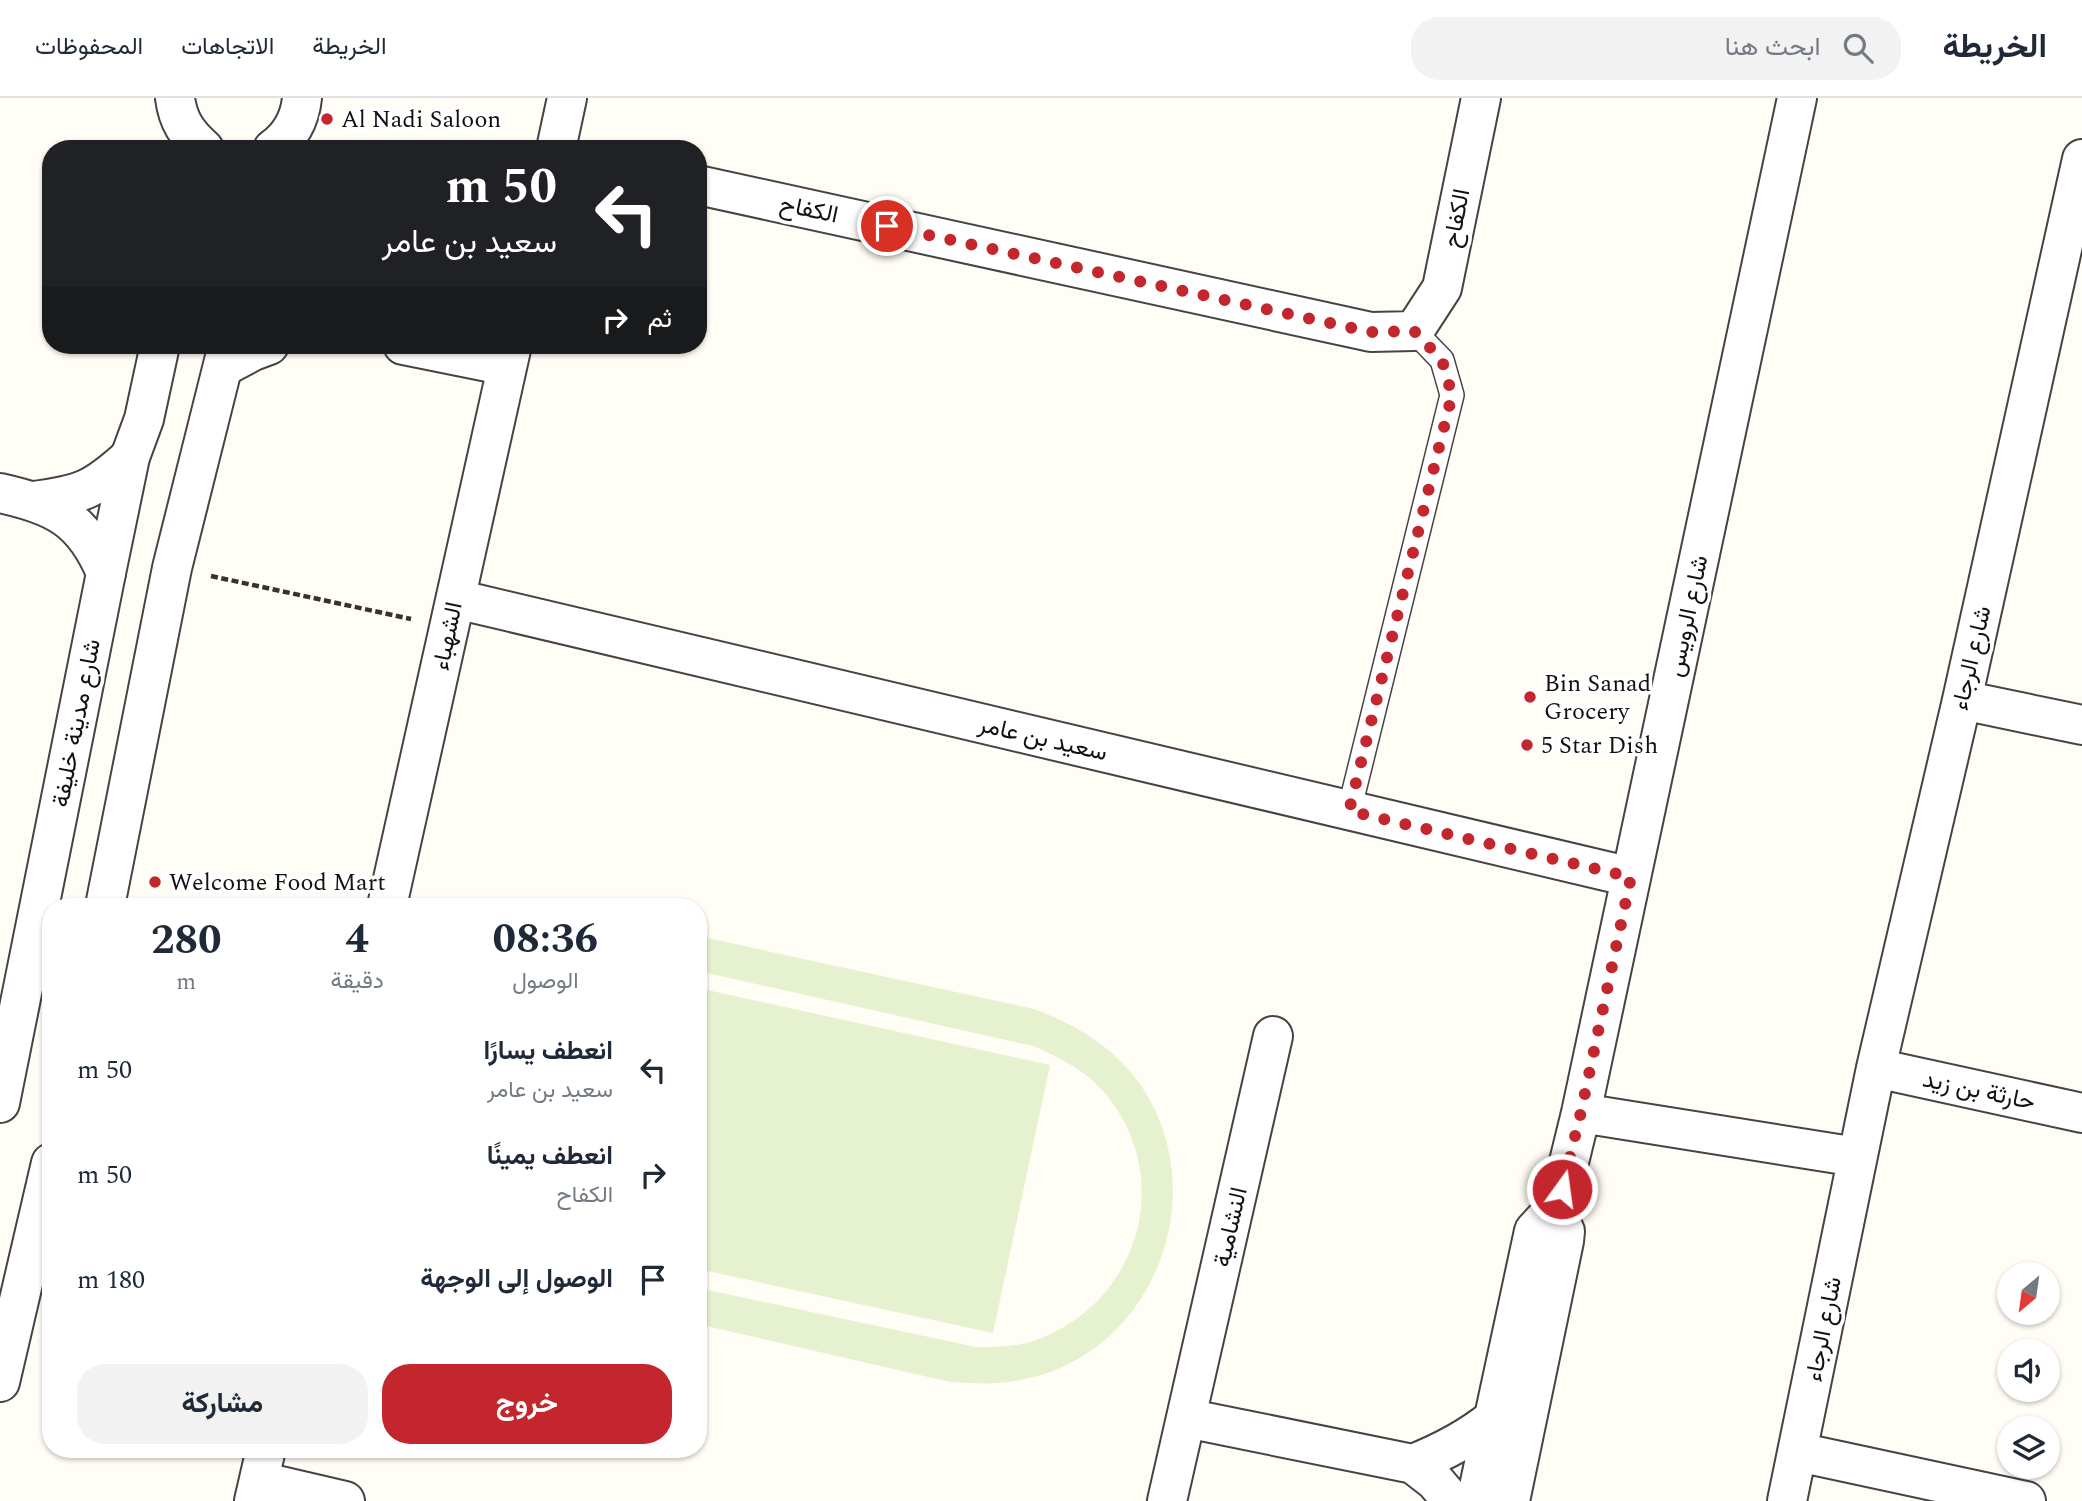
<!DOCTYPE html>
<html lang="ar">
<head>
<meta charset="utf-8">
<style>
  body { margin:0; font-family:Spectral,Vazirmatn,serif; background:#f2f2f3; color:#1f2937; direction:rtl; height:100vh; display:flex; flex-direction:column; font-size:26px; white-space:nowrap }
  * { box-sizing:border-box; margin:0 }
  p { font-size:23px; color:#747a83 }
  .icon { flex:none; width:38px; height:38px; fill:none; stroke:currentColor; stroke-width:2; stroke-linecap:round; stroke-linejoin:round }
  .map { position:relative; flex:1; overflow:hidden; direction:ltr }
  .panel { position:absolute; left:42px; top:800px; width:665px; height:560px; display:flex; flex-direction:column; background:#fff; border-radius:28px; box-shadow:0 2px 5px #0004; direction:rtl }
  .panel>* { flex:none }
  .banner { position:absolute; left:42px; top:42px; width:665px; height:214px; border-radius:28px; box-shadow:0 2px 5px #0004; direction:rtl; background:#202124; color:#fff; overflow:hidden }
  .needle { width:46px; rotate:209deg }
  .controls { position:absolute; left:1997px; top:1164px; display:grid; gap:14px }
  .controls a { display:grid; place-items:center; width:63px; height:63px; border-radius:50%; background:#fff; box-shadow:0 2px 5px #0004; font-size:35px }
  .pin { position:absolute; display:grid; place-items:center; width:60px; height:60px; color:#fff; margin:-30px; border:4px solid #fff; border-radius:50%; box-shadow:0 2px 7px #0007 }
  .me { position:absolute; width:77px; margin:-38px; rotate:14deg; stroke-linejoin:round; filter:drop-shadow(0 0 5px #0008) }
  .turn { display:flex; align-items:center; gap:24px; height:147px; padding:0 35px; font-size:32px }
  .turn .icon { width:91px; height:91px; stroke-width:2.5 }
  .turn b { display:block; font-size:49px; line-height:60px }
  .then { display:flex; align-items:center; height:66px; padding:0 35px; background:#0003; gap:14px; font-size:26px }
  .eta { display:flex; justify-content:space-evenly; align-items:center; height:119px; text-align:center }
  .eta b { font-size:42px; font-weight:700; line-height:49px }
  .primary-button { display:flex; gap:14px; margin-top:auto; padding:14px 35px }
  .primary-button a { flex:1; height:80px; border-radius:28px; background:#c4262e; color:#fff; font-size:28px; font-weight:700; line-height:80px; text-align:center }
  .primary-button a+a { background:#f2f2f3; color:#1f2937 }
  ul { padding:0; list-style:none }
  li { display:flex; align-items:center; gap:21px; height:105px; padding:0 35px }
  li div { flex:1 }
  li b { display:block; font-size:26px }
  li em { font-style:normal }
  header { display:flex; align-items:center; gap:42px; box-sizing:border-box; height:98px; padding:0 35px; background:#fff; border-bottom:2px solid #e0e1e3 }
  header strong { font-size:33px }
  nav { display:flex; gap:38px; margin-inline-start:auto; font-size:24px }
  .search { width:490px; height:63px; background:#f2f2f3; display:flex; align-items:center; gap:18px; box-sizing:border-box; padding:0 24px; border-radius:28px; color:#747a83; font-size:26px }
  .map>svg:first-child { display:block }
  .pitch { fill:#e6f2cf }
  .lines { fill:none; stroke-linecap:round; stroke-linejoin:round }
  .service-casing { stroke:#444; stroke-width:26 }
  .minor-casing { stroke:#444; stroke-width:42 }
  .tertiary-casing { stroke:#444; stroke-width:42 }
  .path { stroke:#333; stroke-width:4.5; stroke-dasharray:7 3.5; stroke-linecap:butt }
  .service { stroke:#fff; stroke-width:23 }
  .minor { stroke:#fff; stroke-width:38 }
  .tertiary { stroke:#fff; stroke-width:38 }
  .route { stroke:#c4262e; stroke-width:12; stroke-dasharray:0 21.6 }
  .poi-dot { fill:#c4262e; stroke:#fff; stroke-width:2.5 }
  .labels { text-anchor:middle; stroke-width:7; stroke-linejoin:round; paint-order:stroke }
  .poi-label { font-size:24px; fill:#111; stroke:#fff; text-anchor:start }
  .street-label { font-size:24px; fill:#111; stroke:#fff }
</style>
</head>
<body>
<header>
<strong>الخريطة</strong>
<div class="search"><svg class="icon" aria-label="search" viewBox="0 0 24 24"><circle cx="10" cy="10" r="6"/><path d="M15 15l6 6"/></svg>ابحث هنا</div>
<nav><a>الخريطة</a><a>الاتجاهات</a><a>المحفوظات</a></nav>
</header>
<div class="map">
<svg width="2082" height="1403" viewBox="0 0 2082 1403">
  <rect width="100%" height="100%" fill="#fffdf5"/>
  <path class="pitch" d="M 698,838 L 1034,911 C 1074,926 1111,947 1137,982 C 1219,1094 1153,1263 1014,1283 C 993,1287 972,1285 950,1284 L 698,1226 L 698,1190 L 976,1249 C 995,1249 1016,1249 1034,1243 C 1139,1206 1177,1080 1104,994 C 1085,972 1059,959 1033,948 L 698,873 Z
    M 698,890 L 1050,967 L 993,1235 L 698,1171 Z"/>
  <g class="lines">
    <g class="service-casing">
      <path id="service" d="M 1349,713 L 1452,297 L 1442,262 L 1414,233"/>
    </g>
    <g class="minor-casing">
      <path id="minor" d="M 556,51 L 567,0
        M 698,87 L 1371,234 L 1414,233 L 1442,190 L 1481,0
        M 403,247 L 507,268
        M 223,269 L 253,253 L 269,247
        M 0,395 C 56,408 83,420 106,475
        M 33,403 C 81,397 94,392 130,359
        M 456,501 L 1631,779
        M 1962,602 L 2082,627
        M 387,808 L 512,247
        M 1876,970 L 2082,1015
        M 1581,1015 L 1857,1059
        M 1556,1117 L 1581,1015 L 1797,0
        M 1186,1320 L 1413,1366 L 1435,1383 L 1452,1403
        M 1798,1354 L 2026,1403
        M 1413,1366 C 1443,1354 1468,1341 1493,1321
        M 259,1383 L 345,1403
        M 254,1403 L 266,1351
        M 1167,1403 L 1273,938
        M 1476,1403 L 1534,1133 L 1546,1120 L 1556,1117
        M 1510,1403 L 1564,1143 L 1565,1133 L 1556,1117
        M 1787,1403 L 1876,970 L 1962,602 L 2082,61"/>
    </g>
    <g class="tertiary-casing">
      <path id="tertiary" d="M 175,0 C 178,23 187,36 204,51
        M 273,51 C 290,39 300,21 302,0
        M 105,808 L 172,470 L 228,247
        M 0,1005 L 106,475 L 130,359 L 144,321 L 160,247
        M 0,1284 L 51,1065"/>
    </g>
    <path class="path" d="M 211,478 L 411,521"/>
    <use href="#service" class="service"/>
    <use href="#minor" class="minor"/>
    <use href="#tertiary" class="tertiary"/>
  </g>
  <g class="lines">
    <path class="route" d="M 887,128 L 1371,234 L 1414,233 L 1442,262 L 1452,297 L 1349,713 L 1631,779 L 1581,1014 L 1562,1091"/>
  </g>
  <g class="poi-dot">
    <circle cx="327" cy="21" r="7"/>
    <circle cx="1530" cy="599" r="7"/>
    <circle cx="1527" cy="647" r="7"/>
    <circle cx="155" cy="784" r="7"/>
  </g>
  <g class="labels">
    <g class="poi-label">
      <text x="341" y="29">Al Nadi Saloon</text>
      <text x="1544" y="593">Bin Sanad<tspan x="1544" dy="28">Grocery</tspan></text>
      <text x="1541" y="655">5 Star Dish</text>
      <text x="169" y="792">Welcome Food Mart</text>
    </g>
    <g class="street-label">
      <text transform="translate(809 111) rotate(12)" y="8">الكفاح</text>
      <text transform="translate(1456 120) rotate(-79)" y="8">الكفاح</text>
      <text transform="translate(1687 518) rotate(-78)" y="8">شارع الرويس</text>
      <text transform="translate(447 538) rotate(-78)" y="8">الشهباء</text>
      <text transform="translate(1971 560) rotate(-77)" y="8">شارع الرجاء</text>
      <text transform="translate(76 625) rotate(-79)" y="8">شارع مدينة خليفة</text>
      <text transform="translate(1043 640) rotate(13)" y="8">سعيد بن عامر</text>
      <text transform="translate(1979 992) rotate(12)" y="8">حارثة بن زيد</text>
      <text transform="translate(1230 1129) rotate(-77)" y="8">النشامية</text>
      <text transform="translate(1823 1231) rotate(-79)" y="8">شارع الرجاء</text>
    </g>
  </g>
</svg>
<div class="controls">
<a><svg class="needle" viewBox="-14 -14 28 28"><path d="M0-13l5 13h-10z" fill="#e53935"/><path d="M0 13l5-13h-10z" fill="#747a83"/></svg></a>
<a><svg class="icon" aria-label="sound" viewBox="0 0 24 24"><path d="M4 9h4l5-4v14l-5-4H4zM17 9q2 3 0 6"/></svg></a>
<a><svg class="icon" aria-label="layers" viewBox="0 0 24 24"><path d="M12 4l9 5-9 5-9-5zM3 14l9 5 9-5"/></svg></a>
</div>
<div class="pin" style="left:887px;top:128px;background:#d93025"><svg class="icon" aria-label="arrive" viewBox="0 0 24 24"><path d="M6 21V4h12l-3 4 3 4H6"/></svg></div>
<svg class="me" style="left:1562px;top:1091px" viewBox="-20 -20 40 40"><circle r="17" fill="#c4262e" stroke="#fff" stroke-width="3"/><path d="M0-11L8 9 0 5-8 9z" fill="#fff"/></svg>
<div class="banner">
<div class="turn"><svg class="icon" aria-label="left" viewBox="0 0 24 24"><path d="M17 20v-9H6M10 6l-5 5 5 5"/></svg><div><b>50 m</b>سعيد بن عامر</div></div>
<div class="then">ثم<svg class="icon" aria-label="right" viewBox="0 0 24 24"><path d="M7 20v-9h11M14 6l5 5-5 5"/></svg></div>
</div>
<section class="panel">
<div class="eta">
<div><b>08:36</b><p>الوصول</p></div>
<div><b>4</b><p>دقيقة</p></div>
<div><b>280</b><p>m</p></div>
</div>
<ul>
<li><svg class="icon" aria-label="left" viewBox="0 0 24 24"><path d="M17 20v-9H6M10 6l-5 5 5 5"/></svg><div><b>انعطف يسارًا</b><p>سعيد بن عامر</p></div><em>50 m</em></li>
<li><svg class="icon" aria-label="right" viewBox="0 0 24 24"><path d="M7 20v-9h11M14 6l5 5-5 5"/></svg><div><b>انعطف يمينًا</b><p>الكفاح</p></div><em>50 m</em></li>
<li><svg class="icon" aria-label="arrive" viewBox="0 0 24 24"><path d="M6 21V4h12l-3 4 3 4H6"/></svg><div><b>الوصول إلى الوجهة</b></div><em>180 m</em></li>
</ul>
<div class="primary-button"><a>خروج</a><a>مشاركة</a></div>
</section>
</div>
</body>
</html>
